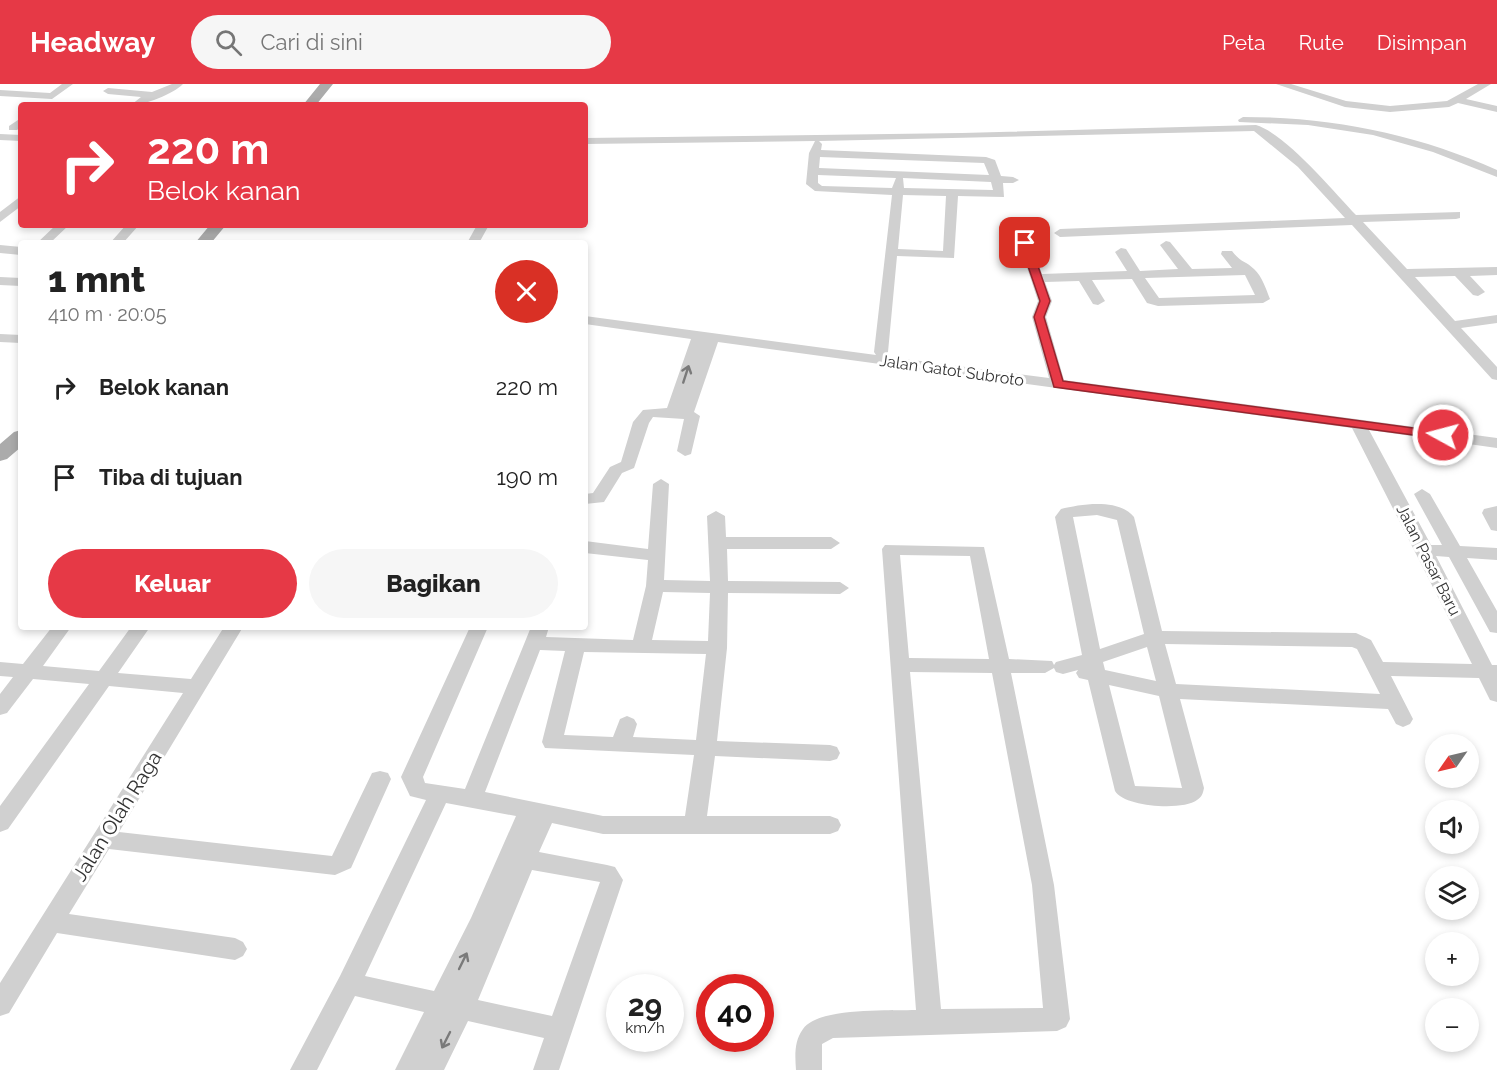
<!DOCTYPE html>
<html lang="id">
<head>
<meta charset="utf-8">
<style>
  body { margin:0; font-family:Raleway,sans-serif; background:#f6f6f6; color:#222; height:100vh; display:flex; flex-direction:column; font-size:22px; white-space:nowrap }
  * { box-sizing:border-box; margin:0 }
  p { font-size:20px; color:#767676 }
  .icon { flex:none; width:33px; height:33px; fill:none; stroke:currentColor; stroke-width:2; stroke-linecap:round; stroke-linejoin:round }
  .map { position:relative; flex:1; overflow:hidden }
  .details { position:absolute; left:18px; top:156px; width:570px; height:390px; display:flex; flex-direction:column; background:#fff; border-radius:6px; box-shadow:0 3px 9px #0003 }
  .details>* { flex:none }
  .top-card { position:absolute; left:18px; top:18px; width:570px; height:126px; border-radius:6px; box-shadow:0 3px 9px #0003; background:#e63946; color:#fff; overflow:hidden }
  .needle { width:39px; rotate:236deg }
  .buttons { position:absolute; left:1425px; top:650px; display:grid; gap:12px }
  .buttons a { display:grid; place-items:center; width:54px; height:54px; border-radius:50%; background:#fff; box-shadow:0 3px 9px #0003; font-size:30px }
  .speed { position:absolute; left:606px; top:890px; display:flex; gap:12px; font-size:30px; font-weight:700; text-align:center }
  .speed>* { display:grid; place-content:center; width:78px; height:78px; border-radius:50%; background:#fff; box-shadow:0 3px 9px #0003; line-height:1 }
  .speed small { font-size:15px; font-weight:400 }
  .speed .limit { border:9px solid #d22; background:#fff; color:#111 }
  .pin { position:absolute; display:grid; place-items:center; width:51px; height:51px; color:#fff; margin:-26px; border-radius:12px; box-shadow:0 3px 9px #0006 }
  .me { position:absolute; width:66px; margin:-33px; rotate:277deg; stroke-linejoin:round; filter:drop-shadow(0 0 4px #0008) }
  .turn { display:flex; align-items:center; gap:21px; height:126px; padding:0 30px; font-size:27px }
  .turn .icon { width:78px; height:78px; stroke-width:2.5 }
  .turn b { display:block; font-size:42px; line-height:51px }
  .round { display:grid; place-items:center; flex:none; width:63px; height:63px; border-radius:32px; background:#f6f6f6 }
  .summary { display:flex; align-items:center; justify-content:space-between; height:102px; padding:0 30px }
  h1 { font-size:36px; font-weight:800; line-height:45px }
  .action { display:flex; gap:12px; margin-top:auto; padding:12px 30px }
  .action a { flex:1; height:69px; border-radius:36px; background:#e63946; color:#fff; font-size:24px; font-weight:800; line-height:69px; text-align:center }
  .action a+a { background:#f6f6f6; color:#222 }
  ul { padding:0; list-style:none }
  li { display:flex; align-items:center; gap:18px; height:90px; padding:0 30px }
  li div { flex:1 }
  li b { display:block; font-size:22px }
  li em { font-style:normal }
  header { display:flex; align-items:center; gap:36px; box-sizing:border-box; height:84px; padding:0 30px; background:#e63946; color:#fff }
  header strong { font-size:28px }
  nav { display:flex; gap:33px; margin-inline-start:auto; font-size:21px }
  .search { width:420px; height:54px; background:#f6f6f6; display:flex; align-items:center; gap:15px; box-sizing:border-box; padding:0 21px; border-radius:33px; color:#767676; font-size:22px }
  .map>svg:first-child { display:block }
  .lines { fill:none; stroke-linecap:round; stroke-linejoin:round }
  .minor { fill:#d0d0d0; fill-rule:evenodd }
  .major { fill:#ababab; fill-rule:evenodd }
  .oneway { stroke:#7a7a7a }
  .route { fill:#e63946; stroke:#96252e; stroke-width:1.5 }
  .labels { text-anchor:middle; stroke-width:6; stroke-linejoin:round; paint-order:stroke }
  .street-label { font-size:16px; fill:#333; stroke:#fff }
  .near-street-label { font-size:20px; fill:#333; stroke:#fff }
</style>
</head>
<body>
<header>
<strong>Headway</strong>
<div class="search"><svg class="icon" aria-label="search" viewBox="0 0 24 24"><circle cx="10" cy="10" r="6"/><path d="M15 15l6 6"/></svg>Cari di sini</div>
<nav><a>Peta</a><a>Rute</a><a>Disimpan</a></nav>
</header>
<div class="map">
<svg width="1497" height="986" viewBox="0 0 1497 986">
  <rect width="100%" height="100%" fill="#fff"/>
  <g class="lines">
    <path class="minor" d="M 62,0 L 73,0 L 52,15 L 0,12 L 0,6 L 50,9 Z
      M 172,0 L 183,0 C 173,10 145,21 131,21 L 141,13 L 108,10 L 103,7 L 108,4 L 152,8 Z
      M 1276,0 L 1291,0 L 1346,17 L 1390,22 L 1447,17 L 1478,0 L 1491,0 L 1466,15 L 1497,22 L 1497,28 L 1458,19 L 1449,23 L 1390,28 L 1345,23 Z
      M 1243,33 C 1332,33 1416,50 1497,86 L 1497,93 L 1433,68 L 1373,51 L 1308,41 L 1239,38 L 1238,36 Z
      M 21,34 L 21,43 L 17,46 L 9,46 L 9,42 Z
      M 1256,41 C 1286,50 1333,107 1356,131 L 1460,128 L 1460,134 L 1456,135 L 1363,138 L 1407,185 L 1497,183 L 1497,191 L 1470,192 L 1485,208 L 1478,212 L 1473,211 L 1455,192 L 1415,193 L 1455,237 L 1497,231 L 1497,239 L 1461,244 L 1497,283 L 1497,296 L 1492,295 L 1352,141 L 1060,153 L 1054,149 L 1060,145 L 1345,134 L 1298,83 L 1254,47 L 819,57 L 822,60 L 821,66 L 986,73 L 995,76 L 1001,92 L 1013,93 L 1019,96 L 1013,99 L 1003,99 L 1004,113 L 958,112 L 954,174 L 897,172 L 888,268 L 883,272 L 1049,294 L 1032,233 L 1038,217 L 1019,159 L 1021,156 L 1025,155 L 1031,159 L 1042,190 L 1127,187 L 1115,168 L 1121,164 L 1126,165 L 1140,187 L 1178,185 L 1160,161 L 1166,157 L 1170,158 L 1192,185 L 1232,184 L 1221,170 L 1222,167 L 1232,167 C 1241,179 1246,177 1254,185 C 1262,192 1266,205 1270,215 L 1263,219 L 1158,222 L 1147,219 L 1132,195 L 1092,196 L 1105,217 L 1098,221 L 1093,220 L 1079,197 L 1045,198 L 1052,217 L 1046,233 L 1064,296 L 1497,354 L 1497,364 L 1369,346 L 1431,461 L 1442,461 L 1414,410 L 1422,405 L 1430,410 L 1460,462 L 1497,464 L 1497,476 L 1467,474 L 1497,527 L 1497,549 L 1490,548 L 1449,473 L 1436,472 L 1492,581 L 1497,581 L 1497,618 L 1490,616 L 1479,594 L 1391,592 L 1413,635 L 1410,640 L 1403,643 L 1396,640 L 1388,625 L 1180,615 L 1204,704 C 1203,709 1202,713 1197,716 C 1183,727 1124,723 1115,707 L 1088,596 L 1079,594 L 1076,589 L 1078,586 L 1063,590 L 1056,588 L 1054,584 L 1045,589 L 1011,589 L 1054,801 L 1070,935 L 1066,943 L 1057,947 L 833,954 L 822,960 L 822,986 L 796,986 C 795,972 794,957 803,945 C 818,923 890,927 916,926 L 882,465 L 885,461 L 984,463 L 1009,575 L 1052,577 L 1054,581 L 1056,578 L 1082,571 L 1055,433 L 1061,425 C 1081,420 1119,414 1134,433 L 1162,547 L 1356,549 L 1371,556 L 1383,578 L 1472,580 L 1352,344 L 718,258 L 694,328 L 700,332 L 691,370 L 685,372 L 677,367 L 684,335 L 653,333 L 649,339 L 634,384 L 622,389 L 604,418 L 585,420 L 585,410 L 593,409 L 610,383 L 621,378 L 633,338 L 643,326 L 667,324 L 691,255 L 585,240 L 585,232 L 876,271 L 874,268 L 892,111 L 815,107 L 806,100 L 809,69 L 815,57 L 585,60 L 585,54 L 962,49 ZM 820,73 L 984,79 L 989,91 L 819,84 ZM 818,91 L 896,94 L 892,104 L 822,102 L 818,99 ZM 903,94 L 991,98 L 993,106 L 904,104 ZM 903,111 L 946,112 L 943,167 L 898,165 ZM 1245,191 L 1255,211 L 1159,214 L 1145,194 ZM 1097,431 L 1117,436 L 1144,550 L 1100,565 L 1073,433 ZM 900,471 L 970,472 L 989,575 L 909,574 ZM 1165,560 L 1352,563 L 1357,565 L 1380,610 L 1176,600 ZM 1147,563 L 1156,597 L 1105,586 L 1103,578 ZM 910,588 L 992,589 L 1032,801 L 1043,924 L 941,925 ZM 1109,601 L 1159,612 L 1182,704 L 1135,702 Z
      M 0,50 L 21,51 L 21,57 L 0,56 Z
      M 21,112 L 21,122 L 0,138 L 0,128 Z
      M 56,141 L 69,141 L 50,159 L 37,159 Z
      M 126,141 L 139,141 L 123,159 L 110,159 Z
      M 477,141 L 489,141 L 479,159 L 467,159 Z
      M 0,161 L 21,163 L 21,171 L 0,169 Z
      M 0,193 L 21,194 L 21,202 L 0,201 Z
      M 0,250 L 21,251 L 21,259 L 0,258 Z
      M 661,395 L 669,400 L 664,496 L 710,497 L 707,432 L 716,427 L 725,432 L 726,453 L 831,453 L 840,459 L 831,465 L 727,465 L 728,497 L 840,498 L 849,504 L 840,510 L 728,509 L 727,564 L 717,657 L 830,661 L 837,663 L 840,669 L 837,675 L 830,677 L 715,672 L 707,732 L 830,732 L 838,735 L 841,741 L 838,747 L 830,750 L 603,750 L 552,739 L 539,768 L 607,781 L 615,783 L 623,796 L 559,986 L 533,986 L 544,954 L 468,937 L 444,986 L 395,986 L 424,928 L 355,912 L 317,986 L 290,986 L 340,892 L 426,716 L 410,712 L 401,693 L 470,543 L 488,543 L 423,693 L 425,699 L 465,705 L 531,543 L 549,543 L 546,553 L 633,556 L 646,502 L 648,476 L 585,469 L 585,457 L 648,465 L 653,400 ZM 663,508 L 710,509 L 708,557 L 652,556 ZM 540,566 L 565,567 L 542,658 L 545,664 L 694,671 L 685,732 L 603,732 L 485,708 ZM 584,568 L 706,570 L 696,656 L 633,653 L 637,640 L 634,635 L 627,632 L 620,635 L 613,653 L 564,651 ZM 446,719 L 516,732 L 471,834 L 434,907 L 365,892 ZM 532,786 L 600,798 L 552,932 L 478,916 Z
      M 1497,422 L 1497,447 L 1491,446 L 1482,429 L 1484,425 Z
      M 52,543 L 71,543 L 43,582 L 99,587 L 131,543 L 150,543 L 118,589 L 191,595 L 224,543 L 243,543 L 119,748 L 332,772 L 372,689 L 380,687 L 388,689 L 391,695 L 351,784 L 335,791 L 109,765 L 69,830 L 235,854 L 243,858 L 247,865 L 243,872 L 235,876 L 57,849 L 9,929 L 0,932 L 0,899 L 183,609 L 109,602 L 8,745 L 0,748 L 0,722 L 89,600 L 33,595 L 7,629 L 0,631 L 0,610 L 13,593 L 0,592 L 0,578 L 23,580 Z"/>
    <path class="major" d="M 320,0 L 333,0 L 316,21 L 303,21 Z
      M 210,141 L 226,141 L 211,159 L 195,159 Z
      M 21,346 L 21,363 L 7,375 L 0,377 L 0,360 L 14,348 Z"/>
  </g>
  <defs><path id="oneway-shaft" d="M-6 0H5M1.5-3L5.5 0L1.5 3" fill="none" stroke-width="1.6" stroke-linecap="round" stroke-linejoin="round" transform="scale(1.5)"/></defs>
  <g class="oneway">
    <use href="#oneway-shaft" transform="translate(686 290) rotate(-72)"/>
    <use href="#oneway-shaft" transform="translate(463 877) rotate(-64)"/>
    <use href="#oneway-shaft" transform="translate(446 956) rotate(117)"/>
  </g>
  <path class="route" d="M 1025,156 L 1030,159 L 1050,217 L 1044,233 L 1063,297 L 1443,348 L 1449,351 L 1443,355 L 1054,303 L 1034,233 L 1040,217 L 1020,159 Z"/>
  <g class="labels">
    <g class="street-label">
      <text transform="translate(952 286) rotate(8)" y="6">Jalan Gatot Subroto</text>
      <text transform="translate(1429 476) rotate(63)" y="6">Jalan Pasar Baru</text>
    </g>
    <g class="near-street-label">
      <text transform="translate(117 732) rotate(-58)" y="7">Jalan Olah Raga</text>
    </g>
  </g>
</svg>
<div class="buttons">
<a><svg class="needle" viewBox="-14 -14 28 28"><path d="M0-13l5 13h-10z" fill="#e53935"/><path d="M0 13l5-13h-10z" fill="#767676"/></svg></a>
<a><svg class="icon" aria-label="sound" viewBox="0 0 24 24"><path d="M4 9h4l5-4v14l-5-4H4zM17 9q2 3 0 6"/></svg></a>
<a><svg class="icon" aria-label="layers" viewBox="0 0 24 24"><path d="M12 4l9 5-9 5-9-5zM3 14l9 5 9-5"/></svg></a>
<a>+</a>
<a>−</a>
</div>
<div class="speed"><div>29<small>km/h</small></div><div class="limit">40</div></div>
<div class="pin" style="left:1025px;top:159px;background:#d93025"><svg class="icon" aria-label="arrive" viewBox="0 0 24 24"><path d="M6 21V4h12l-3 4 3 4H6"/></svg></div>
<svg class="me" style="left:1443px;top:351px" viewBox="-20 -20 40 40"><circle r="17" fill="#e63946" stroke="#fff" stroke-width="3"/><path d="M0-11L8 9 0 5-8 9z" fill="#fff"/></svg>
<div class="top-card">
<div class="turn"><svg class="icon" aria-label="right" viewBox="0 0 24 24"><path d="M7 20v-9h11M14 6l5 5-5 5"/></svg><div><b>220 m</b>Belok kanan</div></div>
</div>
<section class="details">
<div class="summary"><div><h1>1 mnt</h1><p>410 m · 20:05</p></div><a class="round" style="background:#d93025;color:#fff"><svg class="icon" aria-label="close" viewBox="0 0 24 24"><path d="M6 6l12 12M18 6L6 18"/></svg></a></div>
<ul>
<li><svg class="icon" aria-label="right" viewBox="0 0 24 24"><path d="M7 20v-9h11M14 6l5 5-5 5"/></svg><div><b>Belok kanan</b></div><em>220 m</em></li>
<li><svg class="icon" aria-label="arrive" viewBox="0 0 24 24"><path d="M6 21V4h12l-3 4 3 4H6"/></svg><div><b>Tiba di tujuan</b></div><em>190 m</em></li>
</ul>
<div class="action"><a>Keluar</a><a>Bagikan</a></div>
</section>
</div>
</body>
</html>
